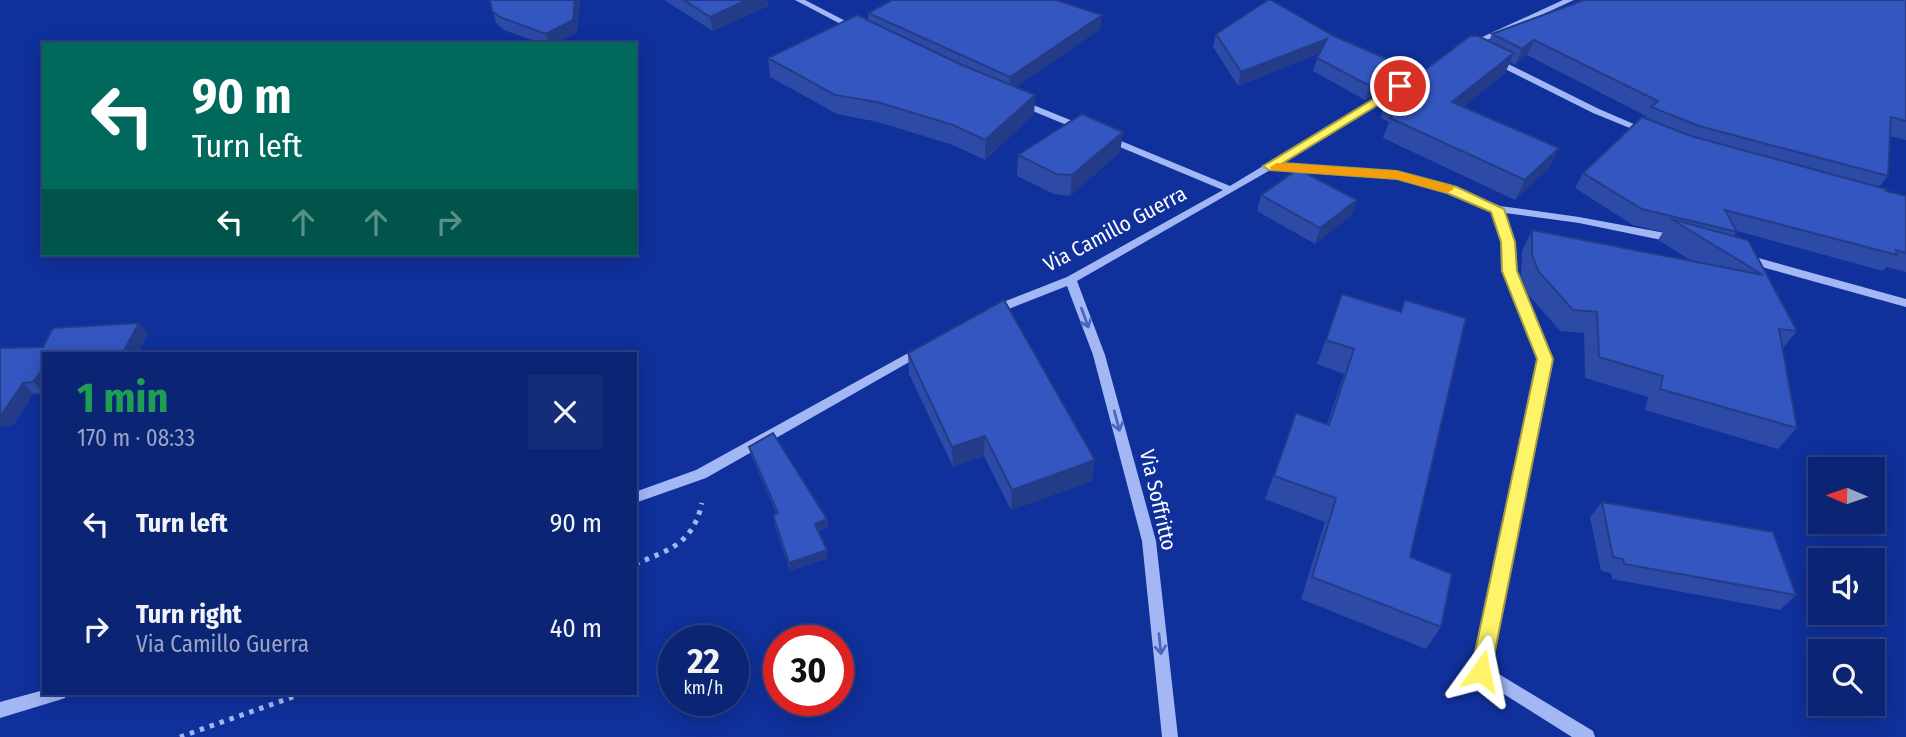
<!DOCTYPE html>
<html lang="en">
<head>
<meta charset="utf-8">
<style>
  body { margin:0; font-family:"Fira Sans Condensed",sans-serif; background:#152c79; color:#f1f3f6; height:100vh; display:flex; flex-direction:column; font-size:26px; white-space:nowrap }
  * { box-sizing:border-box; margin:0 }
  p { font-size:23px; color:#9aa4c5 }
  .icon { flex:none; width:38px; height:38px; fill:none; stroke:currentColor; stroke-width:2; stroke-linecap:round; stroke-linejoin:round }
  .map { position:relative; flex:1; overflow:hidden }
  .details { position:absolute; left:42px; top:352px; width:595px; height:343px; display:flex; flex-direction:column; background:#0c2474; border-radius:0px; box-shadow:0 4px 18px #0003,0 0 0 2px #2c4186 }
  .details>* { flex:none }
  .banner { position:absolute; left:42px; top:42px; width:595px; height:214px; border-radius:0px; box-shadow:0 4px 18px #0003,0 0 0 2px #2c4186; background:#00695c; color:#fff; overflow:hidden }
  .needle { width:46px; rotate:272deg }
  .fabs { position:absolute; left:1808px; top:457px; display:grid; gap:14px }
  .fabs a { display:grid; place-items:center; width:77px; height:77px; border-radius:0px; background:#0c2474; box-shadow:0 4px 18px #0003,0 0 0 2px #2c4186; font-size:35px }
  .speed { position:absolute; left:658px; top:625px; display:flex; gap:14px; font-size:35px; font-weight:700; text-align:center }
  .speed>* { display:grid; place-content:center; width:91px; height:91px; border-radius:50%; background:#0c2474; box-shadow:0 4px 18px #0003,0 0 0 2px #2c4186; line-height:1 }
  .speed small { font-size:18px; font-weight:400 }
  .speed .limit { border:10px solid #d22; background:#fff; color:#111 }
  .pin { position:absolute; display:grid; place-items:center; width:60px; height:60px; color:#fff; margin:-30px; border:4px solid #fff; border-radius:50%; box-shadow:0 2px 7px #0007 }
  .me { position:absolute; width:77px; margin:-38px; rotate:12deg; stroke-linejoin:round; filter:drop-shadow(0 0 5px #0008) }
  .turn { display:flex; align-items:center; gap:24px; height:147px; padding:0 35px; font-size:32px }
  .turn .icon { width:91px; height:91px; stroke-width:2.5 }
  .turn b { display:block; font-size:49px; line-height:60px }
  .lanes { display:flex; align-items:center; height:66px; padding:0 35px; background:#0003; justify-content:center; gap:35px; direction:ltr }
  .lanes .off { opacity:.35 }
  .round { display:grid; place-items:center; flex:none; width:74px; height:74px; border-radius:0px; background:#152c79 }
  .head { display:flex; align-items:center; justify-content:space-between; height:119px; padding:0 35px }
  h1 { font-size:42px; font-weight:700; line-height:52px; color:#1e9e55 }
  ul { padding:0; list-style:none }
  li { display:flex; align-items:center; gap:21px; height:105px; padding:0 35px }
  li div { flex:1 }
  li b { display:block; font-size:26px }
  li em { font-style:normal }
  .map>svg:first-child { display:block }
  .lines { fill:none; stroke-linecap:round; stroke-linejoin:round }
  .path { stroke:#a3b7f5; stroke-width:5; stroke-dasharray:4.5 6; stroke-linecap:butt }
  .minor { fill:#a3b7f5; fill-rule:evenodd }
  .wall { fill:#2d4aa6 }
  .shaded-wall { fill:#243c87 }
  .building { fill:#3456c1; stroke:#243c87; stroke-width:2 }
  .oneway { stroke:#4b66bf }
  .route { fill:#fff367; stroke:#a69e43; stroke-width:2 }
  .slow { fill:#f59e0b }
  .labels { text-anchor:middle; stroke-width:5; stroke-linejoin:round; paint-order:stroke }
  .street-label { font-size:21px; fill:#fff; stroke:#10309b }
</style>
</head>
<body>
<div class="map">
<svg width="1906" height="737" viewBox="0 0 1906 737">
  <rect width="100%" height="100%" fill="#10309b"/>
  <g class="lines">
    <path class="path" d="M 635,564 C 670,550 693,543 702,503
      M 180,737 L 304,693"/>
    <path class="minor" d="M 795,0 L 805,0 L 859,28 L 852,30 Z
      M 1563,0 L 1574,0 L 1474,46 L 1467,44 Z
      M 1494,57 L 1599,109 L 1650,131 L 1645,134 L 1642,133 L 1593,113 L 1491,62 L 1490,60 Z
      M 1395,86 L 1400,89 L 1398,91 L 1281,164 L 1397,172 L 1456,188 L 1500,206 L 1579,217 L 1676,235 L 1681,239 L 1676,243 L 1579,223 L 1505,213 L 1513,242 L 1516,271 L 1551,359 L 1489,668 L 1593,731 L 1595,737 L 1572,737 L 1475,676 L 1473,671 L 1539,359 L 1504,271 L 1503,242 L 1493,211 L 1448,192 L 1397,178 L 1272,169 L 1077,281 L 1105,355 L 1156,541 L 1178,737 L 1162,737 L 1142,541 L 1093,355 L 1067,286 L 996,314 L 988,314 L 986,311 L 988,308 L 1067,277 L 1223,190 L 1103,140 L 1103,136 L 1109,136 L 1230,186 Z
      M 1021,100 L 1085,126 L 1087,128 L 1085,130 L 1079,130 L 1018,105 L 1016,103 Z
      M 1744,254 L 1906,299 L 1906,307 L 1740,261 L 1738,258 Z
      M 921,346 L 925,347 L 927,350 L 925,353 L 706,478 L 635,503 L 635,492 L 696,470 Z
      M 44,690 L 44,693 L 67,693 L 65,698 L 59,700 L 0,718 L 0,702 Z"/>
  </g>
  <path class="wall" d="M 490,0 L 580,0 L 577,32 L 555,44 L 543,44 L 504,30 L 496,23 Z
    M 664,0 L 767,0 L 768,6 L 713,31 Z
    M 1906,0 L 1906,140 L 1890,136 L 1888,176 L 1879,187 L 1886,191 L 1906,196 L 1906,272 L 1887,267 L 1883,271 L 1737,231 L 1734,236 L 1748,240 L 1797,331 L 1782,349 L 1797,428 L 1778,449 L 1645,410 L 1648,397 L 1585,378 L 1584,333 L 1560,331 L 1527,293 L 1521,276 L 1522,251 L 1532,230 L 1692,261 L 1658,240 L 1663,232 L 1633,225 L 1575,188 L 1583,173 L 1646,116 L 1527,55 L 1515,65 L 1510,62 L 1505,73 L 1463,107 L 1559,148 L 1548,169 L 1515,200 L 1383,138 L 1389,122 L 1380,118 L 1383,109 L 1378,107 L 1384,88 L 1365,100 L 1313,71 L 1319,53 L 1238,86 L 1213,47 L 1216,34 L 1334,36 L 1403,66 L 1399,78 L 1426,69 L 1489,41 L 1492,34 Z
    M 868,13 L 1100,29 L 1016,87 L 1035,95 L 1034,114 L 985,160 L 953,145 L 878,122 L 837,114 L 770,77 L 768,58 L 868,21 Z
    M 1123,132 L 1120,152 L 1070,196 L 1054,194 L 1017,176 L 1018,155 Z
    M 1261,195 L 1352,215 L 1315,244 L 1257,211 Z
    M 1342,294 L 1400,312 L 1405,300 L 1410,557 L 1441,627 L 1426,649 L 1301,599 L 1325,522 L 1265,499 L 1296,413 L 1327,424 L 1344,374 L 1317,364 Z
    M 148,334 L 137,354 L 44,354 L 44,393 L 33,394 L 13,425 L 0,427 L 43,347 Z
    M 908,353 L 1092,481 L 1011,510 L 984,456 L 953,467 L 909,374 Z
    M 749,447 L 827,519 L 828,527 L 818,531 L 828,558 L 790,571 L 774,523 L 773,515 L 776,513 L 751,455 Z
    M 1602,502 L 1796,595 L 1780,610 L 1612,579 L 1611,573 L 1601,571 L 1590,517 Z"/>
  <path class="shaded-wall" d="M 575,0 L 580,0 L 577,32 L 555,44 L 549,44 L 546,34 Z
    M 747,0 L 767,0 L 768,6 L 713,31 L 710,17 Z
    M 1102,15 L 1100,29 L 1009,92 L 1010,77 Z
    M 1327,39 L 1323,52 L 1238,86 L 1241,72 Z
    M 1534,40 L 1527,55 L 1515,65 L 1522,49 Z
    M 1514,53 L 1505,73 L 1444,123 L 1452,102 Z
    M 1403,66 L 1398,80 L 1385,87 L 1384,88 L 1365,100 L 1370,86 Z
    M 1035,95 L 1034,114 L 985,160 L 985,140 Z
    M 1123,132 L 1120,152 L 1070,196 L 1072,175 Z
    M 1559,148 L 1548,169 L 1515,200 L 1525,180 Z
    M 1357,200 L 1352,215 L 1315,244 L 1320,228 Z
    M 139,323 L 148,334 L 137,354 L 122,354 Z
    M 44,367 L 44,393 L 33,382 Z
    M 23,383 L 33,394 L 13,425 L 0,427 L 0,414 Z
    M 985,436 L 984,456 L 953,467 L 952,447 Z
    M 1095,460 L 1092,481 L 1011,510 L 1012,490 Z
    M 827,519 L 828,527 L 816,531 L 815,524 Z
    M 827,550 L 828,558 L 790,571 L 789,563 Z"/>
  <path class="building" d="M 490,0 L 575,0 L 573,20 L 546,34 L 500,17 L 492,11 Z
    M 684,0 L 747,0 L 710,17 Z
    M 892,0 L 1056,0 L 1102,15 L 1010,77 L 868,13 Z
    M 1268,0 L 1271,0 L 1334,36 L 1403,66 L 1370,86 L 1317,58 L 1327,39 L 1241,72 L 1216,34 Z
    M 1584,0 L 1906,0 L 1906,121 L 1891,117 L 1888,176 L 1699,126 L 1651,107 L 1658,101 L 1534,40 L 1522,49 L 1492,34 Z
    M 857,15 L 962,65 L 1035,95 L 985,140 L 953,125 L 877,102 L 835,95 L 768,58 Z
    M 1470,36 L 1478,36 L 1514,53 L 1452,102 L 1559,148 L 1525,180 L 1390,118 L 1406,106 L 1387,98 L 1395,92 L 1385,87 L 1419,66 L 1426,69 Z
    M 1082,114 L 1123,132 L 1072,175 L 1056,174 L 1018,155 Z
    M 1642,117 L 1691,136 L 1886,189 L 1886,191 L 1906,196 L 1906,253 L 1896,250 L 1897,255 L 1725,210 L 1737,232 L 1642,209 L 1583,173 Z
    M 1298,169 L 1357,200 L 1320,228 L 1261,195 Z
    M 1671,219 L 1748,240 L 1797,331 L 1779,329 L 1797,428 L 1660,389 L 1663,376 L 1599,357 L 1597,312 L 1573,310 L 1539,272 L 1532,255 L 1532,230 L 1763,275 Z
    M 1342,294 L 1401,312 L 1405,300 L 1466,318 L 1410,557 L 1452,574 L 1441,627 L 1312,577 L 1336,498 L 1274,476 L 1296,413 L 1329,425 L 1354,349 L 1326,340 Z
    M 1004,300 L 1095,460 L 1012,490 L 985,436 L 952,447 L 908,353 Z
    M 139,323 L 122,354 L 44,354 L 44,367 L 33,382 L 23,383 L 2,414 L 0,414 L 0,348 L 43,347 L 53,328 Z
    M 773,433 L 827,519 L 815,524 L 827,550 L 789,563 L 773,515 L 778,513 L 749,447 Z
    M 1602,502 L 1773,532 L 1796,595 L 1624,564 L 1623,559 L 1613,557 Z"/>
  <defs><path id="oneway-shaft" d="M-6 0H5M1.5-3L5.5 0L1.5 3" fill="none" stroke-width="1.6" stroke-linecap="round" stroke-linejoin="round" transform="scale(1.75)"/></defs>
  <g class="oneway">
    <use href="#oneway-shaft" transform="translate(1085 318) rotate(70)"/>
    <use href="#oneway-shaft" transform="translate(1117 421) rotate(75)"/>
    <use href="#oneway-shaft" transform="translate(1160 644) rotate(84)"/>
  </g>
  <path class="route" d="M 1400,83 L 1406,86 L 1404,89 L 1283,163 L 1397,171 L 1457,187 L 1504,209 L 1515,242 L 1517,271 L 1553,359 L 1491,671 L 1488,678 L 1481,681 L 1474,678 L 1471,671 L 1537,359 L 1502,271 L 1501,242 L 1491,212 L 1447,193 L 1397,179 L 1269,170 L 1263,166 Z"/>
  <path class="slow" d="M 1277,163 L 1397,171 L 1452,186 L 1454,189 L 1447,193 L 1397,179 L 1272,170 L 1270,167 Z"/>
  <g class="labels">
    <g class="street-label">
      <text transform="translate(1115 229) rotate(-28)" y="7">Via Camillo Guerra</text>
      <text transform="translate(1158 500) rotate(77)" y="7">Via Soffritto</text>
    </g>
  </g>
</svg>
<div class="fabs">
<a><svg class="needle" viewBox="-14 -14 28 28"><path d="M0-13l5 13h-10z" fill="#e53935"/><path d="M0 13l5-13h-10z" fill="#9aa4c5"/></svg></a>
<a><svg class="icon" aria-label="sound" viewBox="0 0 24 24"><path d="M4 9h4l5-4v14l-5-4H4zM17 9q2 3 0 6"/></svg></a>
<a><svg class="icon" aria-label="search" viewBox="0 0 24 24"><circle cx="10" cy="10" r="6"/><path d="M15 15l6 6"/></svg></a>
</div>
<div class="speed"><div>22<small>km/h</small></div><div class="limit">30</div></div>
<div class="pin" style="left:1400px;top:86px;background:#d93025"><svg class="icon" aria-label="arrive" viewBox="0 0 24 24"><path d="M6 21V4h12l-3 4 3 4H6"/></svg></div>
<svg class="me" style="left:1481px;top:671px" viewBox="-20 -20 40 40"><path d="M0-17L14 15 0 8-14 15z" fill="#fff367" stroke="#fff" stroke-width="4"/></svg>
<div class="banner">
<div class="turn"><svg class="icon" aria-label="left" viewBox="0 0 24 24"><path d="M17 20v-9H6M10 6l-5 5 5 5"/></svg><div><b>90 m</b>Turn left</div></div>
<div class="lanes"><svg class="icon" aria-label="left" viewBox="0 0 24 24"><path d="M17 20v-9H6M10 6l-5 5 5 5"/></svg><svg class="icon off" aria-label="ahead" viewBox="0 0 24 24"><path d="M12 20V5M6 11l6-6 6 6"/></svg><svg class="icon off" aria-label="ahead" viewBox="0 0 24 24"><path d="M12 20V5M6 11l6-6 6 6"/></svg><svg class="icon off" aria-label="right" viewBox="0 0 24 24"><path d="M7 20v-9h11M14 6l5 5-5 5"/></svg></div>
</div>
<section class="details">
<div class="head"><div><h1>1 min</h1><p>170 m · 08:33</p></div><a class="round"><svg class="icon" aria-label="close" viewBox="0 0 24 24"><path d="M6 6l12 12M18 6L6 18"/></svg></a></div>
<ul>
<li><svg class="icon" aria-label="left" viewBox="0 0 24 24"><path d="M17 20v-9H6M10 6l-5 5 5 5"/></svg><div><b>Turn left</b></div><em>90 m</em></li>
<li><svg class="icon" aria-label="right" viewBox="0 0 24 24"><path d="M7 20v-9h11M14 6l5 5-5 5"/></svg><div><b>Turn right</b><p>Via Camillo Guerra</p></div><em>40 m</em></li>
</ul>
</section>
</div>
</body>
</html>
